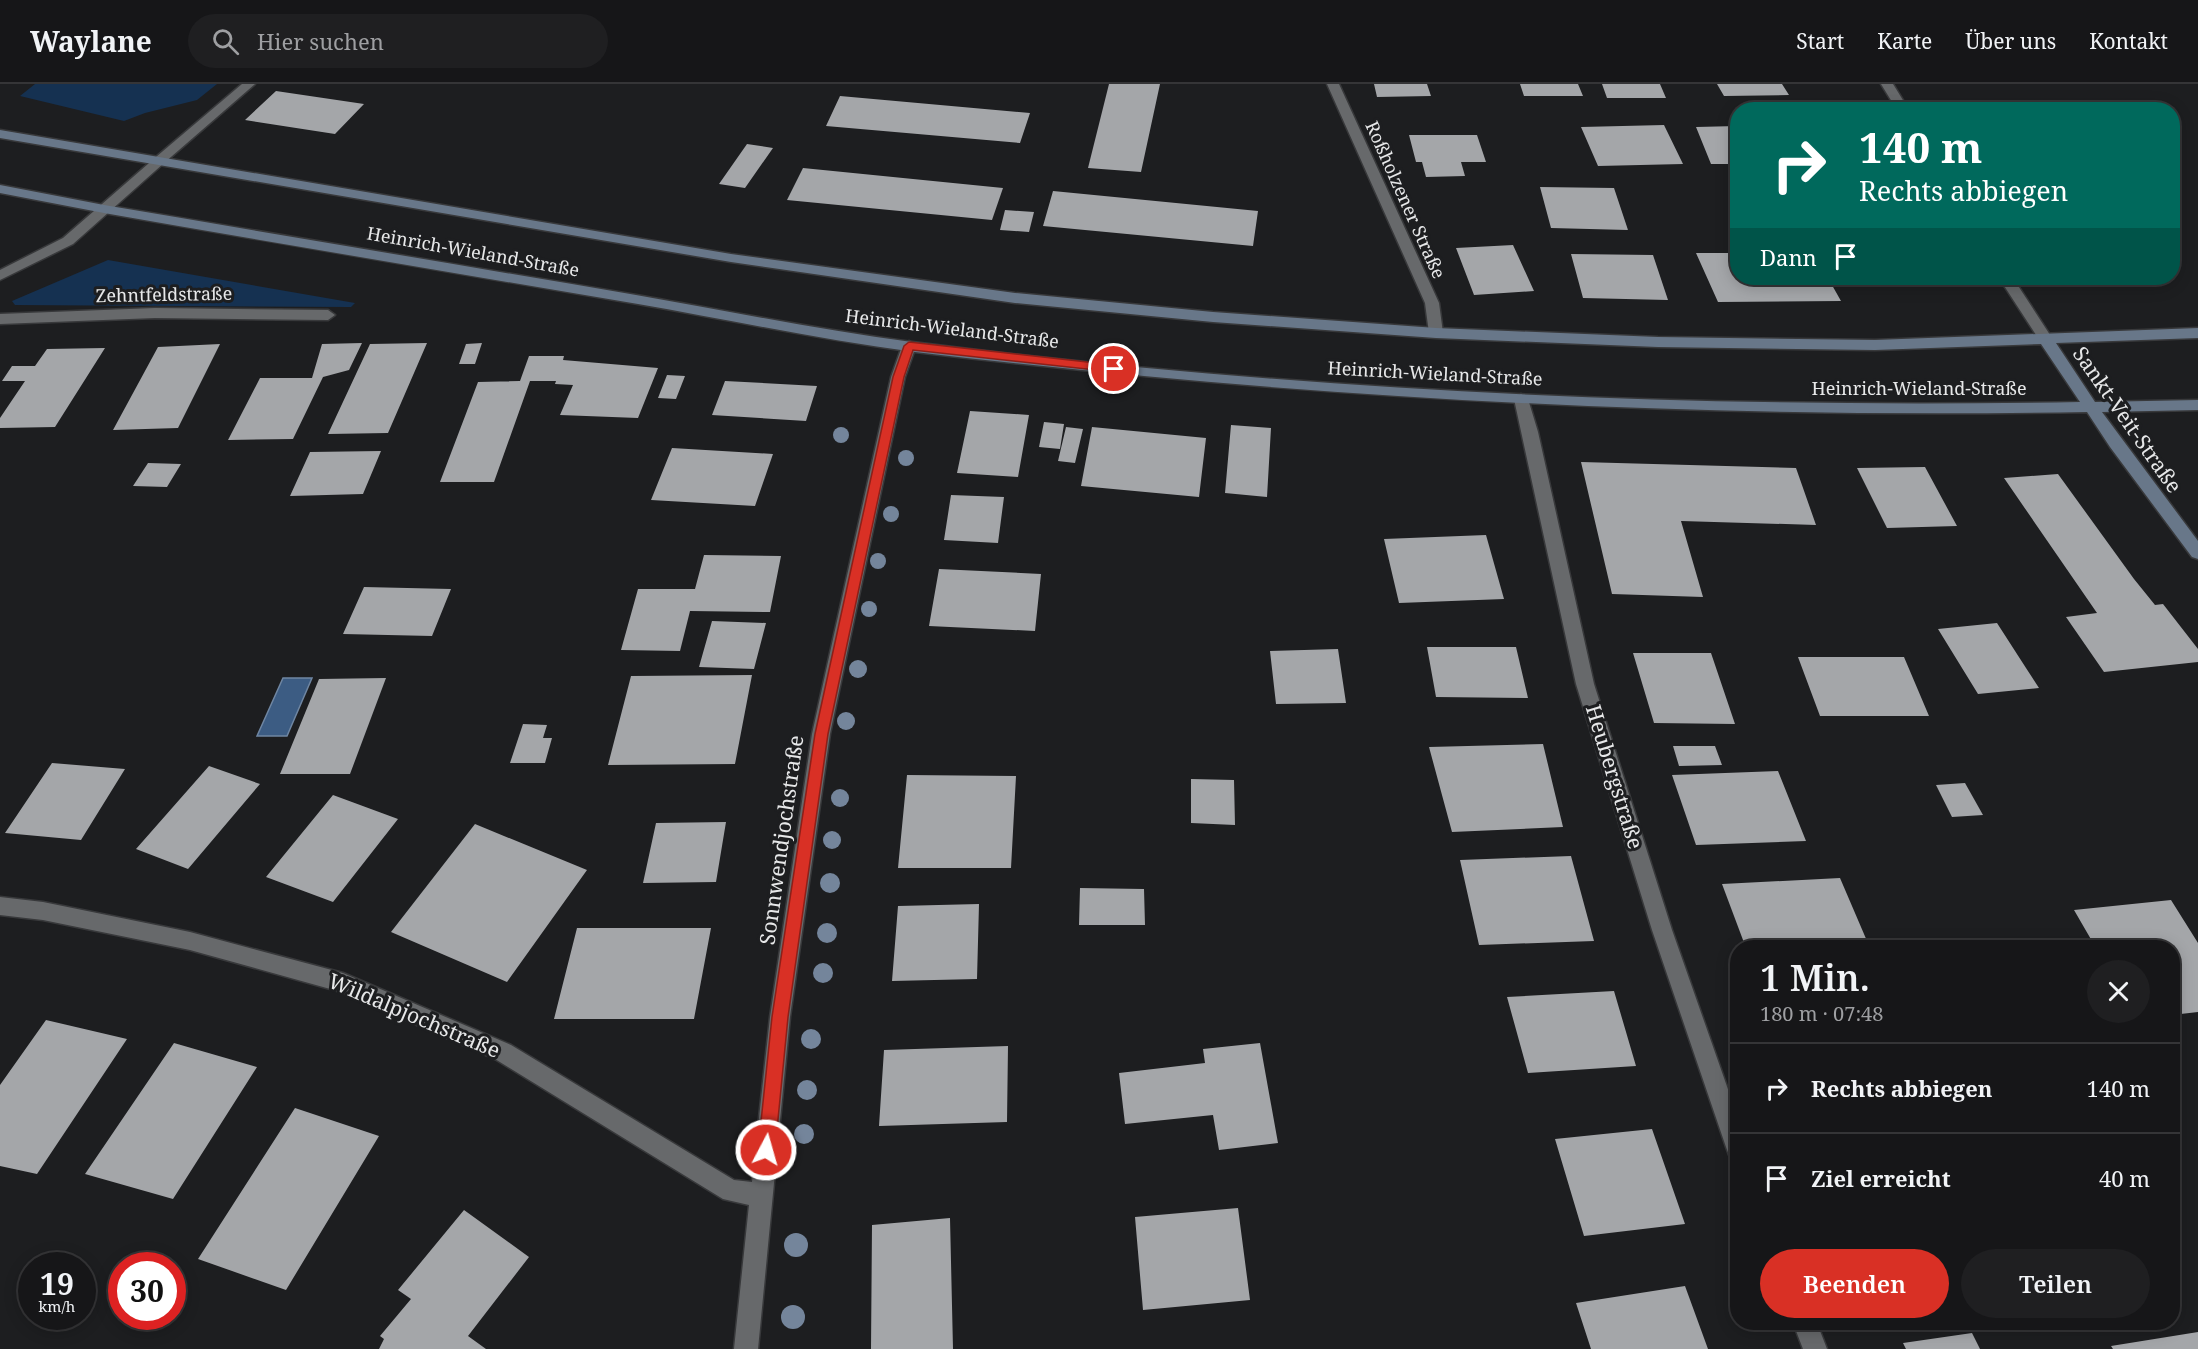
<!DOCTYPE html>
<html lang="de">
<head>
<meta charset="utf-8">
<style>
  body { margin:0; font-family:"Noto Serif",serif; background:#1f1f21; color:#f1f3f6; height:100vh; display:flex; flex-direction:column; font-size:22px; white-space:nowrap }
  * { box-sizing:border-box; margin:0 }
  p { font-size:20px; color:#9e9fa2 }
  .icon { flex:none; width:33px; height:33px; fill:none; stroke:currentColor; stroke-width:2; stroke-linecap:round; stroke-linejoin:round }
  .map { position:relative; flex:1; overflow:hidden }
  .details { position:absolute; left:1730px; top:856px; width:450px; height:390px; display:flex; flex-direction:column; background:#161618; border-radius:24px; box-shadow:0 3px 15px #0003,0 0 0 2px #353537 }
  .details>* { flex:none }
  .hud { position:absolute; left:1730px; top:18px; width:450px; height:183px; border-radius:24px; box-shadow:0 3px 15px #0003,0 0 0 2px #353537; background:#00695c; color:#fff; overflow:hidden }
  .speed { position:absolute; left:18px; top:1168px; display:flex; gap:12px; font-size:30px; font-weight:700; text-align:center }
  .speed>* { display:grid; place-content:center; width:78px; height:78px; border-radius:50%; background:#161618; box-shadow:0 3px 15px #0003,0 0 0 2px #353537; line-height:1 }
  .speed small { font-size:15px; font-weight:400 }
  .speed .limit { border:9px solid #d22; background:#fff; color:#111 }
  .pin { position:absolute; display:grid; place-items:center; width:51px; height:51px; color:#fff; margin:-26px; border:3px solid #fff; border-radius:50%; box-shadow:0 2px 6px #0007 }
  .me { position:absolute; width:66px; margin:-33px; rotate:6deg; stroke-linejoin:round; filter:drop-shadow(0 0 4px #0008) }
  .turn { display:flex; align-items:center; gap:21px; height:126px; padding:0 30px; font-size:27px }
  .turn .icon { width:78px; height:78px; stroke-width:2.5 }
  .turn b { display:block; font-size:42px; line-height:51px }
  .then { display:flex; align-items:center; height:57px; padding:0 30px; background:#0003; gap:12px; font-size:22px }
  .round { display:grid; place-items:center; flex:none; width:63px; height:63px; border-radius:32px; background:#1f1f21 }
  .overview { display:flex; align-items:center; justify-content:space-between; height:102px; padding:0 30px }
  h1 { font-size:36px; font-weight:600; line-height:45px }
  .action { display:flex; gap:12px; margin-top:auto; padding:12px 30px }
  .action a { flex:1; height:69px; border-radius:36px; background:#d93025; color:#fff; font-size:24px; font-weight:600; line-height:69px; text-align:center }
  .action a+a { background:#1f1f21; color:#f1f3f6 }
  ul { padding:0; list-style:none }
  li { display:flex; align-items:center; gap:18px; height:90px; padding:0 30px; border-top:2px solid #353537 }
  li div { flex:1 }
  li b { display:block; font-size:22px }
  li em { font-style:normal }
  header { display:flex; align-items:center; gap:36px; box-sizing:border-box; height:84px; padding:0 30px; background:#161618; border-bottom:2px solid #353537 }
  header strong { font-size:28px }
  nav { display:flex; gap:33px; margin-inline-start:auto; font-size:21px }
  .search { width:420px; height:54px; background:#1f1f21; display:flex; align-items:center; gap:15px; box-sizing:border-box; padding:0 21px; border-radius:33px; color:#9e9fa2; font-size:22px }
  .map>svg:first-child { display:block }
  .green { fill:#153151 }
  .water { fill:#3c5c83; stroke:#6f86a2; stroke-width:1.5 }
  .building { fill:#a4a6a9 }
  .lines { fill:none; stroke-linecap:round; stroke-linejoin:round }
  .lane-casing { stroke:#38393b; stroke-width:3 }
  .street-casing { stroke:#38393b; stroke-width:3 }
  .secondary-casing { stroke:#38393b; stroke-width:3 }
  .lane { fill:#67696b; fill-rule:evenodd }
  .street { fill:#67696b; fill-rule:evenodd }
  .secondary { fill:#687789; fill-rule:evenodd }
  .tree { fill:#74859b }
  .route { fill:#d93025; stroke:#8d1f18; stroke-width:1.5 }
  .labels { text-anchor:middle; stroke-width:6; stroke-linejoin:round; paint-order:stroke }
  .far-street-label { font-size:18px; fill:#e7e8e9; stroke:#1d1e20 }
  .street-label { font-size:21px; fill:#e7e8e9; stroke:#1d1e20 }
</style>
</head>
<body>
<header>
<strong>Waylane</strong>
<div class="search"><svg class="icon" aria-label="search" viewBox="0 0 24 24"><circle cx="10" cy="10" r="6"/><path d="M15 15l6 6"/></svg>Hier suchen</div>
<nav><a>Start</a><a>Karte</a><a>Über uns</a><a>Kontakt</a></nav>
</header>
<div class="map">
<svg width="2198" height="1265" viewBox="0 0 2198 1265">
  <rect width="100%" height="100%" fill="#1d1e20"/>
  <path class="green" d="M 35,0 L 217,0 L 197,16 L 145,29 L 124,37 L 20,12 Z
    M 108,176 L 355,219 L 351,223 L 15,221 L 12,217 Z"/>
  <path class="water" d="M 283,594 L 312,594 L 287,652 L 257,652 Z"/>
  <path class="building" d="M 1109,0 L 1160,0 L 1141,88 L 1088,84 Z
    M 1374,0 L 1427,0 L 1431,12 L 1377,13 Z
    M 1520,0 L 1578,0 L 1583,12 L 1524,12 Z
    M 1602,0 L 1660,0 L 1666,14 L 1607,14 Z
    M 1717,0 L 1782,0 L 1789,11 L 1724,12 Z
    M 276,7 L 364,20 L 335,50 L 245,36 Z
    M 840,12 L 1030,29 L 1020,59 L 826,42 Z
    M 1664,41 L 1683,80 L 1598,82 L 1581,43 Z
    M 1737,42 L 1737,80 L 1711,80 L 1696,43 Z
    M 1409,51 L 1477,51 L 1486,78 L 1461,78 L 1465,92 L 1426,93 L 1422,78 L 1416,78 Z
    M 747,60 L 773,64 L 745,104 L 719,100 Z
    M 803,84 L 1003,104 L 992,136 L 787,116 Z
    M 1540,103 L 1614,104 L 1628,146 L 1551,144 Z
    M 1053,107 L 1258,127 L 1253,162 L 1043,142 Z
    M 1005,126 L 1034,128 L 1029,148 L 1000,146 Z
    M 1513,161 L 1534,207 L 1474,211 L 1456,164 Z
    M 1696,169 L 1737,169 L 1737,194 L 1828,194 L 1841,217 L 1718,218 Z
    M 1571,170 L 1653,171 L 1668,216 L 1583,214 Z
    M 362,259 L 349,286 L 323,293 L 293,355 L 228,356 L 260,294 L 312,294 L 322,260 Z
    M 427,259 L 388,349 L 328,350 L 370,260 Z
    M 482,259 L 475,280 L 459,280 L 466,260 Z
    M 220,260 L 178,344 L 113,346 L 158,263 Z
    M 105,264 L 55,343 L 0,344 L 0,334 L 25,297 L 2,297 L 12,282 L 35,282 L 47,265 Z
    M 529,272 L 564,272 L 563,276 L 658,284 L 638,334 L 560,331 L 573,301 L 555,300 L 556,297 L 530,297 L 494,398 L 440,398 L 478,298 L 520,297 Z
    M 667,291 L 685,292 L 676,315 L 658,314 Z
    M 725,297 L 817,302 L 806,337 L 712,331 Z
    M 970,327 L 1029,331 L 1018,393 L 957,389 Z
    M 1044,338 L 1064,340 L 1060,365 L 1039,363 Z
    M 1231,341 L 1271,344 L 1267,413 L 1225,409 Z
    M 1066,343 L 1083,345 L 1075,379 L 1058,377 Z
    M 1092,343 L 1206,354 L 1199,413 L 1081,402 Z
    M 672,364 L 773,370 L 755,422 L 651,416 Z
    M 381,367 L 363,410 L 290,412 L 310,368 Z
    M 1581,378 L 1796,384 L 1816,441 L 1681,437 L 1703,513 L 1612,510 Z
    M 148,379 L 181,380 L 167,403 L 133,402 Z
    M 1925,383 L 1957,442 L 1887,444 L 1857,384 Z
    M 2058,390 L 2134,495 L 2155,521 L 2163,520 L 2198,565 L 2198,578 L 2104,588 L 2066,533 L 2097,529 L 2004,394 Z
    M 951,411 L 1004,413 L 998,459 L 944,456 Z
    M 1486,451 L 1504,515 L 1399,519 L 1384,455 Z
    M 704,471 L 781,472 L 770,528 L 690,527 L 680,567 L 621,566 L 638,505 L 695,505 Z
    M 939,485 L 1041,490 L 1035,547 L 929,542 Z
    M 364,503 L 451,505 L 432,552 L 343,550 Z
    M 712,537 L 766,539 L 754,585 L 699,583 Z
    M 1997,539 L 2026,584 L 2039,604 L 1978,610 L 1938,545 Z
    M 1427,563 L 1516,563 L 1528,614 L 1436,613 Z
    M 1338,565 L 1346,619 L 1276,620 L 1270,567 Z
    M 1633,569 L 1711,569 L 1735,640 L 1654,639 Z
    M 1798,573 L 1904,573 L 1929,632 L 1820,632 Z
    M 752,591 L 735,680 L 608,681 L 631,592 Z
    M 386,594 L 350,690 L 280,690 L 319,595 Z
    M 523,640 L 547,641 L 543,654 L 552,654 L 545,679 L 510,679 Z
    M 1543,660 L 1563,743 L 1452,748 L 1429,663 Z
    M 1673,662 L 1715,662 L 1722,681 L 1679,682 Z
    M 52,679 L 125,685 L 81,756 L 5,749 Z
    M 209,682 L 260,700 L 188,785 L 136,765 Z
    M 1778,687 L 1806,757 L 1696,761 L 1672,691 Z
    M 907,691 L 1016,692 L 1011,784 L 898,784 Z
    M 1191,695 L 1234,696 L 1235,741 L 1191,739 Z
    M 1965,699 L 1983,731 L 1952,733 L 1936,701 Z
    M 333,711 L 398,735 L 333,818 L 266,793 Z
    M 726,738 L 716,798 L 643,799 L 656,739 Z
    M 475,740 L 587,786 L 507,898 L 391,848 Z
    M 1571,772 L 1594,857 L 1479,861 L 1460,776 Z
    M 1840,794 L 1870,864 L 1746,864 L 1722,800 Z
    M 1080,804 L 1144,805 L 1145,841 L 1079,841 Z
    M 2171,816 L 2198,859 L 2198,928 L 2172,931 L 2172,864 L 2096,864 L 2074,826 Z
    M 979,820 L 977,895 L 892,897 L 898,822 Z
    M 577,844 L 711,844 L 694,935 L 554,935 Z
    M 1614,907 L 1636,982 L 1528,989 L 1507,913 Z
    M 46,936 L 127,955 L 37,1090 L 0,1082 L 0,1001 Z
    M 174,959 L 257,983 L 173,1115 L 85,1090 Z
    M 1260,959 L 1278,1059 L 1219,1066 L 1213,1031 L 1125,1040 L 1119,989 L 1205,979 L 1203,965 Z
    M 1008,962 L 1007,1038 L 879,1042 L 884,966 Z
    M 295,1024 L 379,1052 L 286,1206 L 198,1175 Z
    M 1652,1045 L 1685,1140 L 1584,1152 L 1555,1055 Z
    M 1238,1124 L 1250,1216 L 1143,1226 L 1135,1133 Z
    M 464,1126 L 529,1173 L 468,1252 L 486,1265 L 379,1265 L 384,1255 L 380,1252 L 411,1215 L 398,1206 Z
    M 950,1134 L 953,1265 L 871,1265 L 872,1141 Z
    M 1685,1202 L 1708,1265 L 1591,1265 L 1576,1219 Z
    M 2198,1248 L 2198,1265 L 2113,1265 L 2111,1262 Z
    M 1972,1249 L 1980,1265 L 1906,1265 L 1903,1259 Z"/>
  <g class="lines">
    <g class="lane-casing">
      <path id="lane" d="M 242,0 L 255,0 L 164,79 L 156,79 L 154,76 L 156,73 Z"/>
    </g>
    <g class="street-casing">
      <path id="street" d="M 1327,0 L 1339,0 L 1439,219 L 1443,249 L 1441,252 L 1431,252 L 1429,249 L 1425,219 Z
        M 1881,0 L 1893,0 L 1909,26 L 1897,26 Z
        M 160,72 L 164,73 L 166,76 L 164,79 L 73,160 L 0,196 L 0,186 L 63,154 L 156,73 Z
        M 1999,194 L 2013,194 L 2052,254 L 2050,257 L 2040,257 Z
        M 155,224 L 328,226 L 335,231 L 328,236 L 155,234 L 0,240 L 0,230 Z
        M 909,257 L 916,262 L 905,293 L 830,650 L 790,933 L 758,1265 L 734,1265 L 749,1121 L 723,1115 L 495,975 L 341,908 L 190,866 L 43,836 L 0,831 L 0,813 L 43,818 L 190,848 L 343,889 L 511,961 L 734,1096 L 752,1098 L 770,933 L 812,650 L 891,293 L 902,262 Z
        M 1521,310 L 1528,315 L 1538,348 L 1594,600 L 1672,846 L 1737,1031 L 1737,1074 L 1729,1071 L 1726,1063 L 1652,846 L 1576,600 L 1514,315 Z
        M 1793,1239 L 1817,1239 L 1827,1265 L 1803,1265 Z"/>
    </g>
    <g class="secondary-casing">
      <path id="secondary" d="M 0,46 L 731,170 L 1015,209 L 1213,228 L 1436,244 L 1658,253 L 1875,256 L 2198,244 L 2198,254 L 2056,259 L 2095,318 L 2198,316 L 2198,326 L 2102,328 L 2198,457 L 2198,475 L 2192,473 L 2110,363 L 2087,328 C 1695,335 1305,314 915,268 C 823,256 730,236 638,220 C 460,190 282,160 104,129 L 0,109 L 0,101 L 104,121 C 281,151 459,181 636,211 C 728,227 820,246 912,258 C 1299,307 1690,325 2080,318 L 2041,260 L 1875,266 L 1658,263 L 1436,254 L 1213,238 L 1015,219 L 731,178 L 0,54 Z"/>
    </g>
    <use href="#lane" class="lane"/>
    <use href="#street" class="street"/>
    <use href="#secondary" class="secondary"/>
  </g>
  <g class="tree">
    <circle cx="841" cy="351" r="8"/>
    <circle cx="906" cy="374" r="8"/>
    <circle cx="891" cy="430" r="8"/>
    <circle cx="878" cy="477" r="8"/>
    <circle cx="869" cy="525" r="8"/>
    <circle cx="858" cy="585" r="9"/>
    <circle cx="846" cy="637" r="9"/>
    <circle cx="840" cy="714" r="9"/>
    <circle cx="832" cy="756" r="9"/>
    <circle cx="830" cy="799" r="10"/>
    <circle cx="827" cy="849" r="10"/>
    <circle cx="823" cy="889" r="10"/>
    <circle cx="811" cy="955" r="10"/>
    <circle cx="807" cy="1006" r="10"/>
    <circle cx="804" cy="1050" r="10"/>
    <circle cx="796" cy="1161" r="12"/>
    <circle cx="793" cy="1233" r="12"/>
  </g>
  <path class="route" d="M 909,258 L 1114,281 L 1120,285 L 1114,288 L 913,266 L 904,293 L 828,650 L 788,933 L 775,1066 L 772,1072 L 766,1075 L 761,1072 L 758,1066 L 772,933 L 815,650 L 893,293 L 904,262 Z"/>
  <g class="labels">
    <g class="far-street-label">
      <text transform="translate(1405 116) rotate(66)" y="6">Roßholzener Straße</text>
      <text transform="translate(473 168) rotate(10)" y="6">Heinrich-Wieland-Straße</text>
      <text transform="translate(164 211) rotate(-1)" y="6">Zehntfeldstraße</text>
      <text transform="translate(952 245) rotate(7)" y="6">Heinrich-Wieland-Straße</text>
      <text transform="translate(1435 290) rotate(3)" y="6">Heinrich-Wieland-Straße</text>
      <text x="1919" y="311">Heinrich-Wieland-Straße</text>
    </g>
    <g class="street-label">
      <text transform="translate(2127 336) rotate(55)" y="7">Sankt-Veit-Straße</text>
      <text transform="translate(1614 693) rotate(73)" y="7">Heubergstraße</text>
      <text transform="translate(782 756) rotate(-82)" y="7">Sonnwendjochstraße</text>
      <text transform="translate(414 932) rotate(23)" y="7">Wildalpjochstraße</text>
    </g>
  </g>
</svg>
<div class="speed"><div>19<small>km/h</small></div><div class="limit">30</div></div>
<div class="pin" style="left:1114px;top:285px;background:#d93025"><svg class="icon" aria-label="arrive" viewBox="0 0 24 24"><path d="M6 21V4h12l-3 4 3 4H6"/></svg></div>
<svg class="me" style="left:766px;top:1066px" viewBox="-20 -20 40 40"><circle r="17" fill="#d93025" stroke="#fff" stroke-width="3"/><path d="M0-11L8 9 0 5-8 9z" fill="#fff"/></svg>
<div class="hud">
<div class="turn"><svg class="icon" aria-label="right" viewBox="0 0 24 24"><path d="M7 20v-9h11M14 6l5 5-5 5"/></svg><div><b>140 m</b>Rechts abbiegen</div></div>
<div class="then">Dann<svg class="icon" aria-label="arrive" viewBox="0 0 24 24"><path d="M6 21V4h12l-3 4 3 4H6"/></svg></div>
</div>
<section class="details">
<div class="overview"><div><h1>1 Min.</h1><p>180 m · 07:48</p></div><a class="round"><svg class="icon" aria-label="close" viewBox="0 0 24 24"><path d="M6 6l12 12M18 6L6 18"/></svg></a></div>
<ul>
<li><svg class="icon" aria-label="right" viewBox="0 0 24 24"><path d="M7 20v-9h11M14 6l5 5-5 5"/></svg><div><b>Rechts abbiegen</b></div><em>140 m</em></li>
<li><svg class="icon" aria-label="arrive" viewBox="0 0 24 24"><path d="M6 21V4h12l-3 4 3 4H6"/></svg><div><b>Ziel erreicht</b></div><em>40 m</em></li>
</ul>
<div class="action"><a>Beenden</a><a>Teilen</a></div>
</section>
</div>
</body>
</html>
